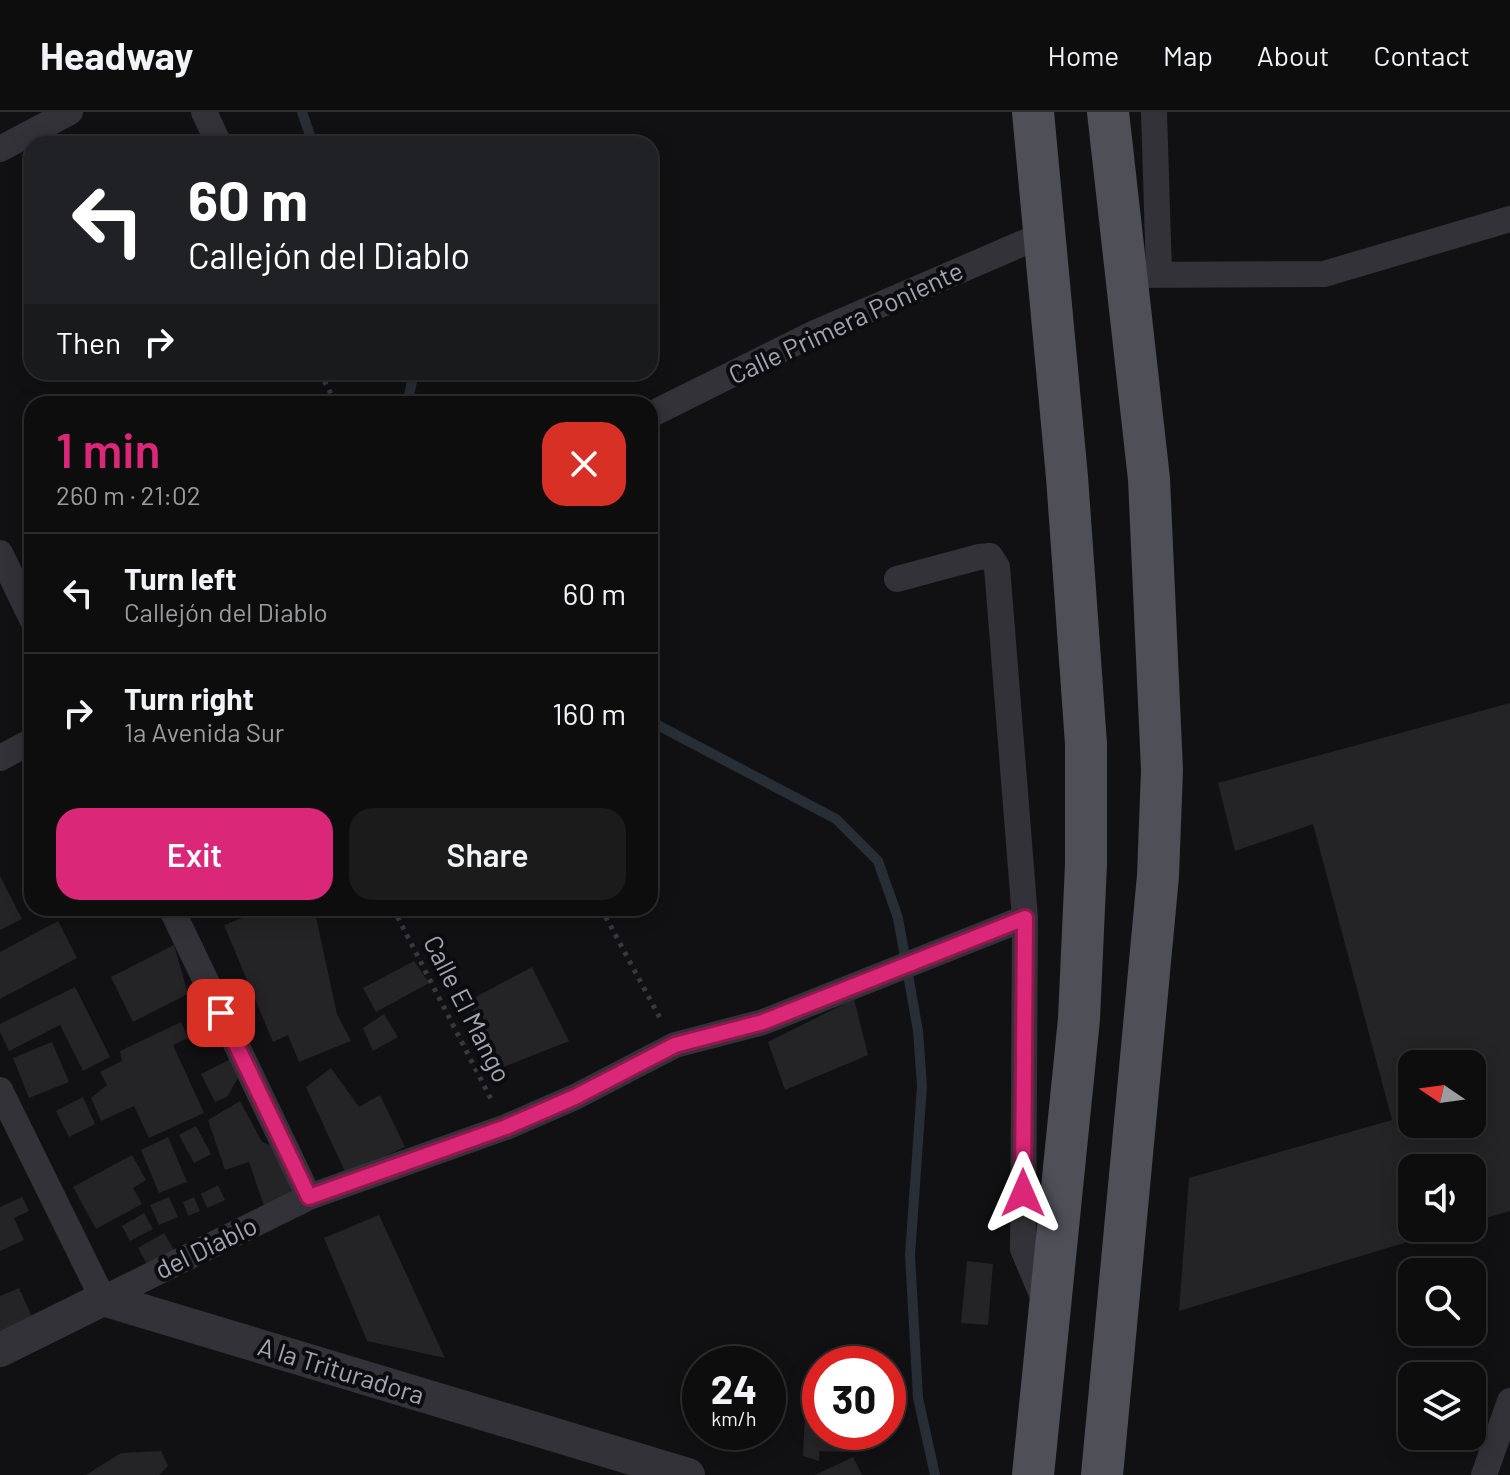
<!DOCTYPE html>
<html lang="en">
<head>
<meta charset="utf-8">
<style>
  body { margin:0; font-family:Barlow,sans-serif; background:#1b1b1c; color:#f1f3f6; height:100vh; display:flex; flex-direction:column; font-size:30px; white-space:nowrap }
  * { box-sizing:border-box; margin:0 }
  p { font-size:26px; color:#9a9c9e }
  .icon { flex:none; width:44px; height:44px; fill:none; stroke:currentColor; stroke-width:2; stroke-linecap:round; stroke-linejoin:round }
  .map { position:relative; flex:1; overflow:hidden }
  .details { position:absolute; left:24px; top:284px; width:634px; height:520px; display:flex; flex-direction:column; background:#0d0d0e; border-radius:24px; box-shadow:0 4px 20px #0003,0 0 0 2px #2d2d2e }
  .details>* { flex:none }
  .hud { position:absolute; left:24px; top:24px; width:634px; height:244px; border-radius:24px; box-shadow:0 4px 20px #0003,0 0 0 2px #2d2d2e; background:#202124; color:#fff; overflow:hidden }
  .needle { width:52px; rotate:283deg }
  .controls { position:absolute; left:1398px; top:938px; display:grid; gap:16px }
  .controls a { display:grid; place-items:center; width:88px; height:88px; border-radius:16px; background:#0d0d0e; box-shadow:0 4px 20px #0003,0 0 0 2px #2d2d2e; font-size:40px }
  .speed { position:absolute; left:682px; top:1234px; display:flex; gap:16px; font-size:40px; font-weight:700; text-align:center }
  .speed>* { display:grid; place-content:center; width:104px; height:104px; border-radius:50%; background:#0d0d0e; box-shadow:0 4px 20px #0003,0 0 0 2px #2d2d2e; line-height:1 }
  .speed small { font-size:20px; font-weight:400 }
  .speed .limit { border:12px solid #d22; background:#fff; color:#111 }
  .pin { position:absolute; display:grid; place-items:center; width:68px; height:68px; color:#fff; margin:-34px; border-radius:16px; box-shadow:0 4px 12px #0006 }
  .me { position:absolute; width:88px; margin:-44px; rotate:0deg; stroke-linejoin:round; filter:drop-shadow(0 0 6px #0008) }
  .turn { display:flex; align-items:center; gap:28px; height:168px; padding:0 32px; font-size:36px }
  .turn .icon { width:104px; height:104px; stroke-width:2.5 }
  .turn b { display:block; font-size:56px; line-height:68px }
  .then { display:flex; align-items:center; height:76px; padding:0 32px; background:#0003; gap:16px; font-size:30px }
  .round { display:grid; place-items:center; flex:none; width:84px; height:84px; border-radius:24px; background:#1b1b1c }
  .headline { display:flex; align-items:center; justify-content:space-between; height:136px; padding:0 32px }
  h1 { font-size:48px; font-weight:600; line-height:60px; color:#db2777 }
  .action { display:flex; gap:16px; margin-top:auto; padding:16px 32px }
  .action a { flex:1; height:92px; border-radius:24px; background:#db2777; color:#fff; font-size:32px; font-weight:600; line-height:92px; text-align:center }
  .action a+a { background:#1b1b1c; color:#f1f3f6 }
  ul { padding:0; list-style:none }
  li { display:flex; align-items:center; gap:24px; height:120px; padding:0 32px; border-top:2px solid #2d2d2e }
  li div { flex:1 }
  li b { display:block; font-size:30px }
  li em { font-style:normal }
  header { display:flex; align-items:center; gap:48px; box-sizing:border-box; height:112px; padding:0 40px; background:#0d0d0e; border-bottom:2px solid #2d2d2e }
  header strong { font-size:38px }
  nav { display:flex; gap:44px; margin-inline-start:auto; font-size:28px }
  .map>svg:first-child { display:block }
  .lines { fill:none; stroke-linecap:round; stroke-linejoin:round }
  .stream { stroke:#272e36; stroke-width:10 }
  .building { fill:#242427; fill-rule:evenodd }
  .path { stroke:#38393f; stroke-width:5; stroke-dasharray:4 6; stroke-linecap:butt }
  .minor { stroke:#323238; stroke-width:26 }
  .tertiary { stroke:#323238; stroke-width:34 }
  .primary { stroke:#4e4f57; stroke-width:42 }
  .route-casing { stroke:#8e194d; stroke-width:20 }
  .route { stroke:#db2777; stroke-width:14 }
  .labels { text-anchor:middle; stroke-width:8; stroke-linejoin:round; paint-order:stroke }
  .street-label { font-size:26px; fill:#a2a5b4; stroke:#0c0c0e }
</style>
</head>
<body>
<header>
<strong>Headway</strong>
<nav><a>Home</a><a>Map</a><a>About</a><a>Contact</a></nav>
</header>
<div class="map">
<svg width="1510" height="1363" viewBox="0 0 1510 1363">
  <rect width="100%" height="100%" fill="#111113"/>
  <g class="lines">
    <path class="stream" d="M 302,0 L 313,32
      M 407,292 L 414,260
      M 650,609 L 836,707 L 878,749 L 898,806 L 918,919 L 922,974 L 910,1143 L 918,1286 L 935,1363"/>
  </g>
  <path class="building" d="M 1510,591 L 1510,1099 L 1472,1110 L 1472,1056 L 1412,1056 L 1412,1116 L 1450,1117 L 1179,1199 L 1189,1066 L 1392,1008 L 1313,712 L 1235,739 L 1218,671 ZM 1412,952 L 1472,952 L 1472,1012 L 1412,1012 Z
    M 0,764 L 22,807 L 0,818 Z
    M 268,796 L 274,796 L 278,806 L 298,796 L 314,796 L 337,902 L 351,929 L 299,950 L 288,923 L 273,930 L 224,813 Z
    M 58,809 L 77,846 L 0,887 L 0,840 Z
    M 174,833 L 188,882 L 133,910 L 111,865 Z
    M 414,849 L 429,871 L 376,900 L 363,876 Z
    M 532,855 L 569,929 L 501,956 L 468,889 Z
    M 75,875 L 110,945 L 83,959 L 60,913 L 9,939 L 0,920 L 0,912 Z
    M 854,887 L 868,943 L 785,978 L 768,930 Z
    M 384,902 L 398,925 L 373,939 L 363,916 Z
    M 181,910 L 188,926 L 173,933 L 204,1001 L 149,1026 L 134,994 L 101,1009 L 91,986 L 107,973 L 100,960 L 122,949 L 120,939 Z
    M 52,930 L 69,970 L 29,986 L 13,946 Z
    M 231,947 L 238,966 L 227,985 L 215,990 L 201,962 Z
    M 331,956 L 359,995 L 380,983 L 405,1035 L 346,1062 L 306,975 Z
    M 83,985 L 95,1012 L 69,1025 L 56,999 Z
    M 240,989 L 262,1030 L 277,1036 L 294,1087 L 265,1097 L 249,1050 L 225,1058 L 208,1008 Z
    M 196,1014 L 211,1042 L 194,1051 L 179,1023 Z
    M 168,1025 L 187,1070 L 159,1081 L 141,1038 Z
    M 132,1043 L 146,1068 L 133,1076 L 142,1092 L 96,1117 L 73,1075 Z
    M 218,1073 L 225,1088 L 207,1096 L 201,1082 Z
    M 22,1085 L 29,1099 L 14,1106 L 24,1128 L 0,1139 L 0,1095 Z
    M 169,1085 L 178,1105 L 159,1113 L 150,1093 Z
    M 194,1085 L 200,1099 L 188,1104 L 183,1090 Z
    M 144,1101 L 153,1117 L 130,1129 L 122,1114 Z
    M 379,1103 L 445,1246 L 367,1229 L 324,1126 Z
    M 164,1121 L 174,1138 L 148,1154 L 138,1136 Z
    M 967,1149 L 993,1152 L 988,1213 L 961,1211 Z
    M 19,1176 L 33,1207 L 0,1221 L 0,1184 Z
    M 805,1302 L 820,1302 L 820,1320 L 847,1320 L 846,1340 L 819,1339 L 819,1349 L 803,1344 Z
    M 161,1339 L 168,1354 L 159,1363 L 86,1363 L 121,1341 Z
    M 853,1345 L 862,1363 L 815,1363 Z"/>
  <g class="lines">
    <path class="path" d="M 320,260 L 336,292
      M 393,796 L 493,991
      M 601,796 L 661,908"/>
    <path class="minor" d="M 204,0 L 219,32
      M 1154,0 L 1159,161
      M 0,37 L 70,0
      M 1125,163 L 1324,162 L 1510,107
      M 650,303 L 815,221 L 1044,122
      M 0,441 L 32,507
      M 897,467 L 979,445 L 990,444 L 997,455 L 1025,806 L 1023,1137 L 1046,1192
      M 0,646 L 32,629
      M 171,796 L 309,1085
      M 0,978 L 103,1187 L 309,1085 L 506,1015 L 575,985 L 675,933 L 763,910 L 1025,806
      M 1484,1363 L 1510,1289"/>
    <path class="tertiary" d="M 0,1238 L 103,1187 L 688,1363"/>
    <path class="primary" d="M 1033,0 L 1067,365 L 1086,632 L 1086,752 L 1079,907 L 1033,1363
      M 1102,1363 L 1158,764 L 1162,658 L 1149,367 L 1108,0"/>
  </g>
  <g class="lines">
    <g class="route-casing">
      <path id="route" d="M 221,901 L 309,1085 L 506,1015 L 575,985 L 675,933 L 763,910 L 1025,806 L 1023,1081"/>
    </g>
    <use href="#route" class="route"/>
  </g>
  <g class="labels">
    <g class="street-label">
      <text transform="translate(846 211) rotate(-25)" y="9">Calle Primera Poniente</text>
      <text transform="translate(467 897) rotate(63)" y="9">Calle El Mango</text>
      <text transform="translate(206 1136) rotate(-26)" y="9">del Diablo</text>
      <text transform="translate(341 1259) rotate(17)" y="9">A la Trituradora</text>
    </g>
  </g>
</svg>
<div class="controls">
<a><svg class="needle" viewBox="-14 -14 28 28"><path d="M0-13l5 13h-10z" fill="#e53935"/><path d="M0 13l5-13h-10z" fill="#9a9c9e"/></svg></a>
<a><svg class="icon" aria-label="sound" viewBox="0 0 24 24"><path d="M4 9h4l5-4v14l-5-4H4zM17 9q2 3 0 6"/></svg></a>
<a><svg class="icon" aria-label="search" viewBox="0 0 24 24"><circle cx="10" cy="10" r="6"/><path d="M15 15l6 6"/></svg></a>
<a><svg class="icon" aria-label="layers" viewBox="0 0 24 24"><path d="M12 4l9 5-9 5-9-5zM3 14l9 5 9-5"/></svg></a>
</div>
<div class="speed"><div>24<small>km/h</small></div><div class="limit">30</div></div>
<div class="pin" style="left:221px;top:901px;background:#d93025"><svg class="icon" aria-label="arrive" viewBox="0 0 24 24"><path d="M6 21V4h12l-3 4 3 4H6"/></svg></div>
<svg class="me" style="left:1023px;top:1081px" viewBox="-20 -20 40 40"><path d="M0-17L14 15 0 8-14 15z" fill="#db2777" stroke="#fff" stroke-width="4"/></svg>
<div class="hud">
<div class="turn"><svg class="icon" aria-label="left" viewBox="0 0 24 24"><path d="M17 20v-9H6M10 6l-5 5 5 5"/></svg><div><b>60 m</b>Callejón del Diablo</div></div>
<div class="then">Then<svg class="icon" aria-label="right" viewBox="0 0 24 24"><path d="M7 20v-9h11M14 6l5 5-5 5"/></svg></div>
</div>
<section class="details">
<div class="headline"><div><h1>1 min</h1><p>260 m · 21:02</p></div><a class="round" style="background:#d93025;color:#fff"><svg class="icon" aria-label="close" viewBox="0 0 24 24"><path d="M6 6l12 12M18 6L6 18"/></svg></a></div>
<ul>
<li><svg class="icon" aria-label="left" viewBox="0 0 24 24"><path d="M17 20v-9H6M10 6l-5 5 5 5"/></svg><div><b>Turn left</b><p>Callejón del Diablo</p></div><em>60 m</em></li>
<li><svg class="icon" aria-label="right" viewBox="0 0 24 24"><path d="M7 20v-9h11M14 6l5 5-5 5"/></svg><div><b>Turn right</b><p>1a Avenida Sur</p></div><em>160 m</em></li>
</ul>
<div class="action"><a>Exit</a><a>Share</a></div>
</section>
</div>
</body>
</html>
